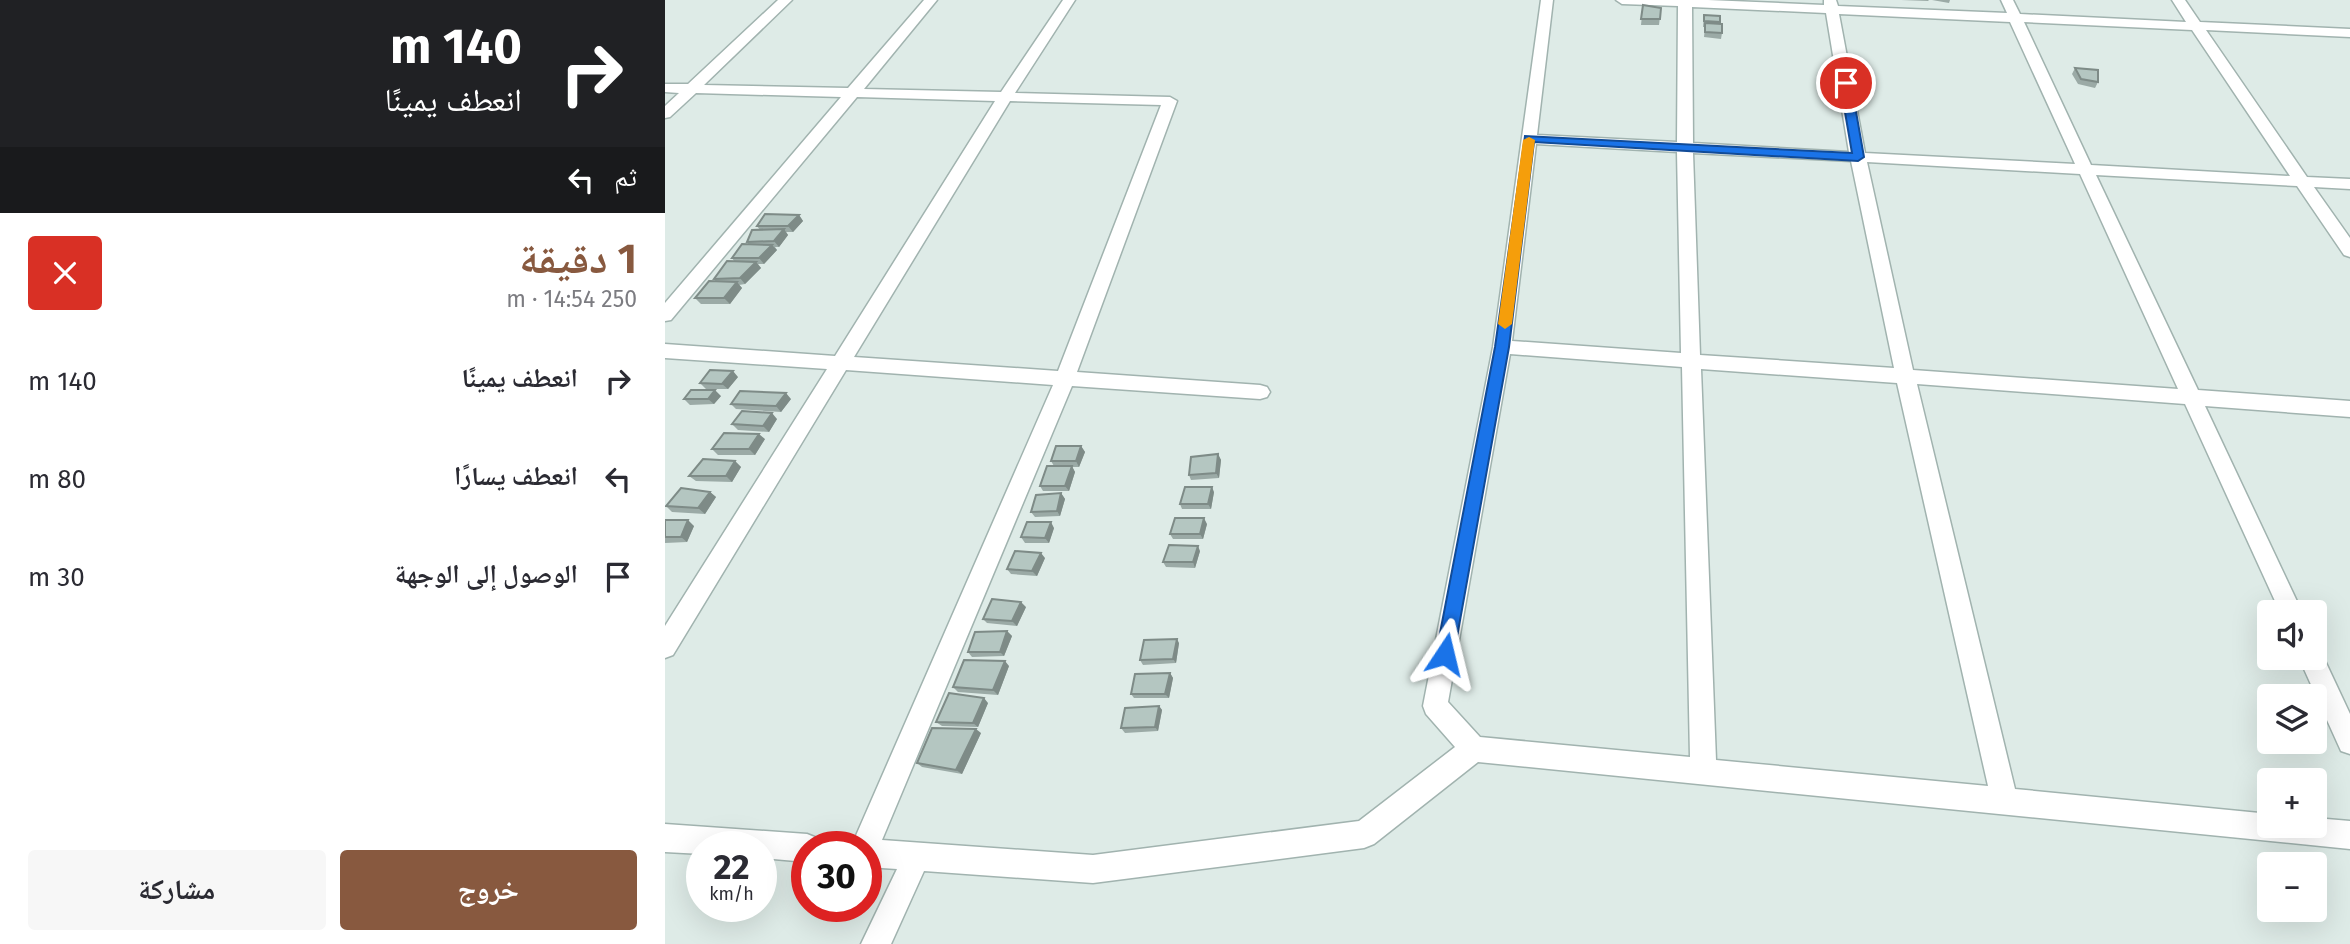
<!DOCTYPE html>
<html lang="ar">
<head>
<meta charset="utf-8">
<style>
  body { margin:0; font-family:"Fira Sans","Noto Naskh Arabic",sans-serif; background:#f7f7f7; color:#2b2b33; direction:rtl; height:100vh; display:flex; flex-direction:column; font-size:26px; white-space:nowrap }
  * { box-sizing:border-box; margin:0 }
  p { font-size:23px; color:#7c7c81 }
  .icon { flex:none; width:38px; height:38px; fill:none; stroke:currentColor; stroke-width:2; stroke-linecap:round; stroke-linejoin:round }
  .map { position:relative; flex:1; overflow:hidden; direction:ltr }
  .panel { display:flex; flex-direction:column; background:#fff; width:665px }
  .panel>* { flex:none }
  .banner { background:#202124; color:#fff; overflow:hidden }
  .buttons { position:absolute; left:1592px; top:600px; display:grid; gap:14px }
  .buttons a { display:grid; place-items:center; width:70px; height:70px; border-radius:7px; background:#fff; box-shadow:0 7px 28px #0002; font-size:35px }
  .speed { position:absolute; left:21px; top:831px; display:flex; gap:14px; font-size:35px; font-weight:700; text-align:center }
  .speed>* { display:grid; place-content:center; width:91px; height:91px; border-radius:50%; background:#fff; box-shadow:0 7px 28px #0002; line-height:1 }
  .speed small { font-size:18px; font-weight:400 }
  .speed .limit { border:10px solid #d22; background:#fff; color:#111 }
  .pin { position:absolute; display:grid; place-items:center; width:60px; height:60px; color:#fff; margin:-30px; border:4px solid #fff; border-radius:50%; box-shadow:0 2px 7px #0007 }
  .me { position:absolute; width:77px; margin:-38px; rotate:10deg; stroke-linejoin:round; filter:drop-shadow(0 0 5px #0008) }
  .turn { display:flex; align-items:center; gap:24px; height:147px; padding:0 28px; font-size:32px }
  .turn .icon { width:91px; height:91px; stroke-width:2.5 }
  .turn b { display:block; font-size:49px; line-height:60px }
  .then { display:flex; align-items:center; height:66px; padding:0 28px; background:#0003; gap:14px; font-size:26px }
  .round { display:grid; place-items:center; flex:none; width:74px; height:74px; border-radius:7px; background:#f7f7f7 }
  .overview { display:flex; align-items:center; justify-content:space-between; height:119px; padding:0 28px }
  h1 { font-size:42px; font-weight:700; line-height:52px; color:#88593f }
  .button { display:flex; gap:14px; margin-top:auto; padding:14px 28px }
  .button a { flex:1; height:80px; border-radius:7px; background:#88593f; color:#fff; font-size:28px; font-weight:700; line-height:80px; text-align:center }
  .button a+a { background:#f7f7f7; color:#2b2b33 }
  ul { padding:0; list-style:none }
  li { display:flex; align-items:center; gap:21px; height:98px; padding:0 28px }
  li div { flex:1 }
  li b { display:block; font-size:26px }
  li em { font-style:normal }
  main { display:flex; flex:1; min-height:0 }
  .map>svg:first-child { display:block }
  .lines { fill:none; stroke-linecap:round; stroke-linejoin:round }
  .minor-casing { stroke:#a1b3af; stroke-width:3 }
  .minor { fill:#fff; fill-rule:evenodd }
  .wall { fill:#9baaa6 }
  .shaded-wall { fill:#7e8b87 }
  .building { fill:#b4c6c1; stroke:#7e8b87; stroke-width:2 }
  .route { fill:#1a73e8; stroke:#114b97; stroke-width:2 }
  .slow { fill:#f59e0b }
</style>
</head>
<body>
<main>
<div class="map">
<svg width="1685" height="944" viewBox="0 0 1685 944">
  <rect width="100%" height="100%" fill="#deebe7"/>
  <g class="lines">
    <g class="minor-casing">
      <path id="minor" d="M 113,0 L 127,0 L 39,85 L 183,88 L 259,0 L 272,0 L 199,89 L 336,92 L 398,0 L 410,0 L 350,93 L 505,97 L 512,101 L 412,372 L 595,385 L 602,387 L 605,392 L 602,397 L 595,399 L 407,386 L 217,840 L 428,855 L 694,821 L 790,747 L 761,714 L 758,706 L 828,347 L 876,0 L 888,0 L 872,135 L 1012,142 L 1013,6 L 957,4 L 951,0 L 1043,0 L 1159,5 L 1159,0 L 1171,0 L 1173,6 L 1342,13 L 1336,0 L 1348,0 L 1355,14 L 1521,22 L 1507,0 L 1520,0 L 1535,22 L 1685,29 L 1685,37 L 1541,30 L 1642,177 L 1685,179 L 1685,189 L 1649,187 L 1685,238 L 1685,257 L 1679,255 L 1632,186 L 1431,175 L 1533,390 L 1685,401 L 1685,417 L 1540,406 L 1637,612 L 1615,612 L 1520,404 L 1252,384 L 1350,789 L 1605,814 L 1605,826 L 1650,826 L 1650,818 L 1685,821 L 1685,849 L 813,762 L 709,844 L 699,848 L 428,883 L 259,871 L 226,944 L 196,944 L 232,869 L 201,867 L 201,847 L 186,847 L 388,385 L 181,370 L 8,655 L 0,658 L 0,626 L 162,369 L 0,358 L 0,344 L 170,356 L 330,101 L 192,97 L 6,320 L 0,321 L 0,303 L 176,97 L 31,93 L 5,117 L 0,118 L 0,106 L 14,93 L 0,92 L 0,84 L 23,84 ZM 1027,7 L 1161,13 L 1184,152 L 1028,143 ZM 1174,14 L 1345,22 L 1410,164 L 1200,153 ZM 1359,22 L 1527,30 L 1625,176 L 1426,165 ZM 345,101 L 496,105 L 393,371 L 189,357 ZM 871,144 L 1012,152 L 1016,353 L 847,341 ZM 1028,153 L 1186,161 L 1229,368 L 1035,355 ZM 1202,162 L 1415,174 L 1513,389 L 1248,370 ZM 845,354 L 1017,367 L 1025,757 L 815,737 L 783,702 ZM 1036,369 L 1232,383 L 1323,786 L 1051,760 Z
        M 1650,649 L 1655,650 L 1685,714 L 1685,754 L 1676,751 L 1634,658 L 1650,658 Z
        M 0,824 L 142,834 L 152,838 L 155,847 L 142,847 L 142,862 L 96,858 L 96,847 L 37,847 L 37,854 L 0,852 Z"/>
    </g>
    <use href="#minor" class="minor"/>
  </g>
  <path class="wall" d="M 1236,0 L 1264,0 L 1263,1 Z
    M 1267,0 L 1285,0 L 1284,3 Z
    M 978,5 L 996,8 L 994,25 L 976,25 Z
    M 1039,15 L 1055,16 L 1055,24 L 1057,33 L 1056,39 L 1039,37 L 1040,27 L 1038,27 Z
    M 1410,68 L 1433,82 L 1430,88 L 1413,84 L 1407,74 Z
    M 134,215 L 138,221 L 128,232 L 121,232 L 123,235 L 114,247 L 110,247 L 112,250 L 99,264 L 93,264 L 96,268 L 80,284 L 74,285 L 77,288 L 65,304 L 36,304 L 30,298 L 51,282 L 49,279 L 69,261 L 67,258 L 84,245 L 82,242 L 95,230 L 92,226 Z
    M 73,377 L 63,389 L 41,389 L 35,383 Z
    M 56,396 L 49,404 L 25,405 L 19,399 Z
    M 126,399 L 116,412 L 71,409 L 66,404 Z
    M 112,419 L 104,432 L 73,430 L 67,424 Z
    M 100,439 L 90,455 L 53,455 L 47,449 Z
    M 416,446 L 420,452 L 414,467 L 407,467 L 410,472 L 404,491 L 378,491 L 375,486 L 389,466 L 386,461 Z
    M 553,454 L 556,460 L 554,478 L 526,480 L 524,475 Z
    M 70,461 L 76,467 L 67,482 L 31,481 L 24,476 Z
    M 45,492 L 51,497 L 40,514 L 7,512 L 1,506 Z
    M 549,492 L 546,509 L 517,509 L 515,504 Z
    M 396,493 L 400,499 L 395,516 L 370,517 L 366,512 Z
    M 0,520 L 29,526 L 22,542 L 0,543 Z
    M 542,524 L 538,539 L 508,539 L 505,534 Z
    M 389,528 L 384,543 L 360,543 L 356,537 Z
    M 535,551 L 530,568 L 501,567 L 498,562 Z
    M 380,558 L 372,576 L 346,574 L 342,569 Z
    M 361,607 L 352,626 L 322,623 L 318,619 Z
    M 342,631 L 347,636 L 339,656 L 307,657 L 303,652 Z
    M 514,643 L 511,663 L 478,665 L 475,660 Z
    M 344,666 L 333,695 L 293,692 L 288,687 Z
    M 505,673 L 508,678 L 504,698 L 469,698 L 466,694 Z
    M 323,703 L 313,727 L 277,726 L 271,722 Z
    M 494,706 L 497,710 L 493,731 L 460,733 L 456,728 Z
    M 316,733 L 297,774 L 257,767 L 252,763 Z"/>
  <path class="shaded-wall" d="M 134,215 L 138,221 L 128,232 L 123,226 Z
    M 119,229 L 123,235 L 114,247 L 109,241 Z
    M 107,245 L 112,250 L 99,264 L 94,258 Z
    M 91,262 L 96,268 L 80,284 L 75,278 Z
    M 72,282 L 77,288 L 65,304 L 59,298 Z
    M 68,371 L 73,377 L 63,389 L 57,384 Z
    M 50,390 L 56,396 L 49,404 L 43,399 Z
    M 121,393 L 126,399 L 116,412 L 111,406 Z
    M 107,413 L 112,419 L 104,432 L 98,426 Z
    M 94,434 L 100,439 L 90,455 L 84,449 Z
    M 416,446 L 420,452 L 414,467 L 411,461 Z
    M 553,454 L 556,460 L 554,478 L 551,473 Z
    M 70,461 L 76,467 L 67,482 L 61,476 Z
    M 407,466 L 410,472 L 404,491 L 400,486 Z
    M 547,487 L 549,492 L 546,509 L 543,504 Z
    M 45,492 L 51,497 L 40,514 L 33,508 Z
    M 396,493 L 400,499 L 395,516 L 392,511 Z
    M 539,518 L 542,524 L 538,539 L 535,534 Z
    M 23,520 L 29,526 L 22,542 L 16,537 Z
    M 386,522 L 389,528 L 384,543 L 380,538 Z
    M 533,546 L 535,551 L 530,568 L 528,562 Z
    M 376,553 L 380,558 L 372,576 L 367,571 Z
    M 356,602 L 361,607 L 352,626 L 347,621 Z
    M 342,631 L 347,636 L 339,656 L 335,652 Z
    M 512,639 L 514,643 L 511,663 L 508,659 Z
    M 340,661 L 344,666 L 333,695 L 328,690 Z
    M 505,673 L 508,678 L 504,698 L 500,694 Z
    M 319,698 L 323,703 L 313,727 L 308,723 Z
    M 494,706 L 497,710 L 493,731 L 490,727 Z
    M 311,729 L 316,733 L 297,774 L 291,770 Z"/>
  <path class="building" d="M 978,5 L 996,8 L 995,19 L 976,19 Z
    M 1039,15 L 1055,16 L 1055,22 L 1039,21 Z
    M 1040,23 L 1057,24 L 1057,33 L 1040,32 Z
    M 1410,68 L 1433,70 L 1433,82 L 1416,79 Z
    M 100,214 L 134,215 L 123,226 L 92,226 Z
    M 119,229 L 109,241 L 82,242 L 87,230 Z
    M 77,244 L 107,245 L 94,258 L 67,258 Z
    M 62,261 L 91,262 L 75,278 L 49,279 Z
    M 44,281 L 72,282 L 59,298 L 30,298 Z
    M 45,370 L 68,371 L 57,384 L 35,383 Z
    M 26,390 L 50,390 L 43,399 L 19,399 Z
    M 75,391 L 121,393 L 111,406 L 66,404 Z
    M 77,411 L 107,413 L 98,426 L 67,424 Z
    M 59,433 L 94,434 L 84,449 L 47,449 Z
    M 391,446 L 416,446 L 411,461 L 386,461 Z
    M 553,454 L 551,473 L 524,475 L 526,457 Z
    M 38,459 L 70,461 L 61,476 L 24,476 Z
    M 382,466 L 407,466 L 400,486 L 375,486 Z
    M 520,487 L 547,487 L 543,504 L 515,504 Z
    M 16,488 L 45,492 L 33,508 L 1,506 Z
    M 396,493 L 392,511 L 366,512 L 371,495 Z
    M 510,518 L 539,518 L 535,534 L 505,534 Z
    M 0,520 L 23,520 L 16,537 L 0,537 Z
    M 362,522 L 386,522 L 380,538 L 356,537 Z
    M 504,545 L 533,546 L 528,562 L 498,562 Z
    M 350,551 L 376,553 L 367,571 L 342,569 Z
    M 327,599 L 356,602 L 347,621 L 318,619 Z
    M 342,631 L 335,652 L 303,652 L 310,632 Z
    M 512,639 L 508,659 L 475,660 L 479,640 Z
    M 299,660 L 340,661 L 328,690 L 288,687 Z
    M 505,673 L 500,694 L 466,694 L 470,674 Z
    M 284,693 L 319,698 L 308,723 L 271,722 Z
    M 494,706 L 490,727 L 456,728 L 460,708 Z
    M 267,728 L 311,729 L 291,770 L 252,763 Z"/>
  <path class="route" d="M 1181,80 L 1186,83 L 1199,157 L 1193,161 L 869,142 L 844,347 L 789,654 L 786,660 L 780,663 L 773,660 L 771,654 L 830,347 L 860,136 L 1187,153 L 1175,83 Z"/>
  <path class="slow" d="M 864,137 L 870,140 L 847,324 L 840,329 L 833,324 L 858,140 Z"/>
</svg>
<div class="buttons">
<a><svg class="icon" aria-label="sound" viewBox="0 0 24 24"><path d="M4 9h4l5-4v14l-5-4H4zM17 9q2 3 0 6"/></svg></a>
<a><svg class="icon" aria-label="layers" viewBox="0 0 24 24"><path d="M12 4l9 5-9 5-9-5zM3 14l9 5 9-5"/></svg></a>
<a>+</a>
<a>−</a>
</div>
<div class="speed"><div>22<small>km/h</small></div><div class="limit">30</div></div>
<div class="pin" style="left:1181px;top:83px;background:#d93025"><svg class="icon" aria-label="arrive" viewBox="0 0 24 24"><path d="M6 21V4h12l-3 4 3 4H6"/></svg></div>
<svg class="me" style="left:780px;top:654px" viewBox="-20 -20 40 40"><path d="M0-17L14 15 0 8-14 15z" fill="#1a73e8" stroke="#fff" stroke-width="4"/></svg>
</div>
<section class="panel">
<div class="banner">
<div class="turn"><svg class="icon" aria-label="right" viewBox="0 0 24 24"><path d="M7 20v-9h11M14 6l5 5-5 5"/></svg><div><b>140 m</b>انعطف يمينًا</div></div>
<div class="then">ثم<svg class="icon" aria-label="left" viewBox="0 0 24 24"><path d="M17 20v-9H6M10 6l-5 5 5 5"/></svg></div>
</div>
<div class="overview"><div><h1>1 دقيقة</h1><p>250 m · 14:54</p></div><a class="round" style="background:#d93025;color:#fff"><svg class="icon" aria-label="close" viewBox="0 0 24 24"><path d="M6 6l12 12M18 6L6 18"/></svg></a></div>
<ul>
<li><svg class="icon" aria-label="right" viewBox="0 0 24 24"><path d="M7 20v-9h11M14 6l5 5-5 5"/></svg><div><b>انعطف يمينًا</b></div><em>140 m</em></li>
<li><svg class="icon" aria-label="left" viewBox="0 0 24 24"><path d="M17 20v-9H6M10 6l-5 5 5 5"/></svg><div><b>انعطف يسارًا</b></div><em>80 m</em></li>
<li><svg class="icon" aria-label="arrive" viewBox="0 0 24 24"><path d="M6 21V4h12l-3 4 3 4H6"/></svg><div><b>الوصول إلى الوجهة</b></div><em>30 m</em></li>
</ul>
<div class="button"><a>خروج</a><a>مشاركة</a></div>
</section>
</main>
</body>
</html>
